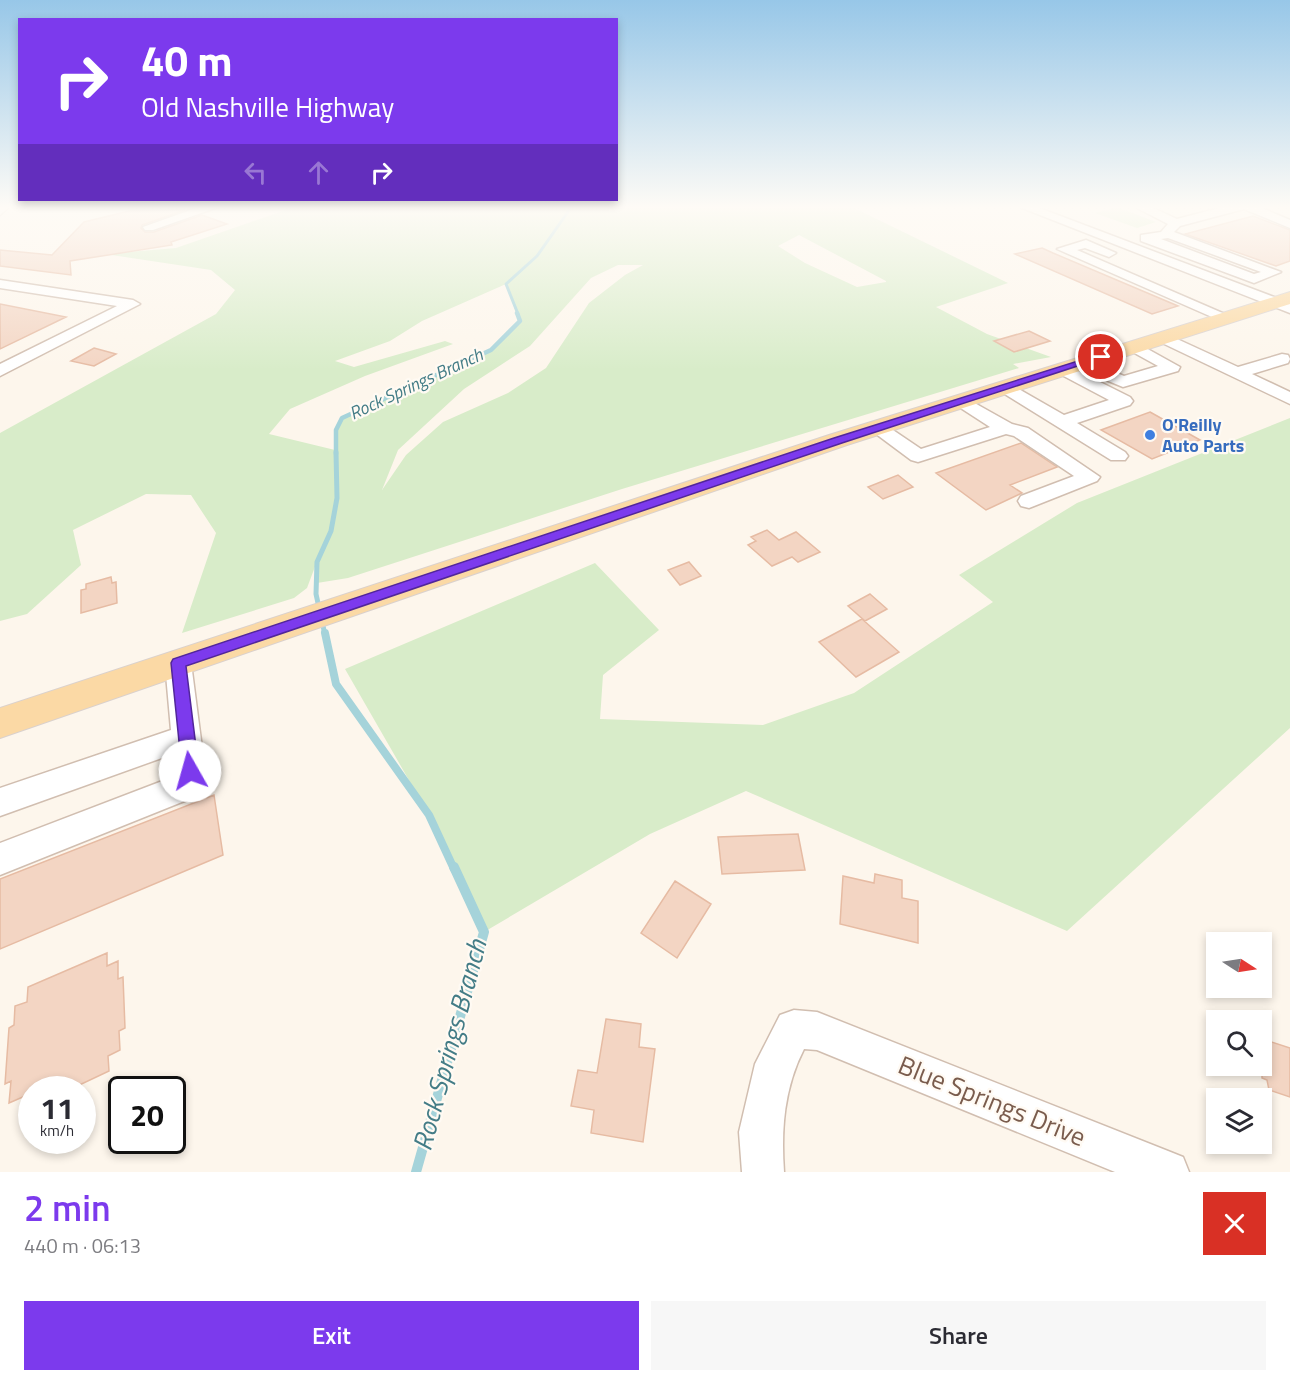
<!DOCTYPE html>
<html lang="en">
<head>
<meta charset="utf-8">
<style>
  body { margin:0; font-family:"Titillium Web",sans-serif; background:#f7f7f7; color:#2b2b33; height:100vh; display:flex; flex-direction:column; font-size:22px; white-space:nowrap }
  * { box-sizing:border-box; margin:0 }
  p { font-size:20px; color:#7c7c81 }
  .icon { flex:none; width:33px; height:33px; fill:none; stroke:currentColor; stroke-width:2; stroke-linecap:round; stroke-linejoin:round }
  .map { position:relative; height:1172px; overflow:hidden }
  .panel { display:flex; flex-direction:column; background:#fff; flex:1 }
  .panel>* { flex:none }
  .hud { position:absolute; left:18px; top:18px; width:600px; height:183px; border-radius:0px; box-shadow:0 3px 9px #0003; background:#7c3aed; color:#fff; overflow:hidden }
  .needle { width:39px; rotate:102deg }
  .controls { position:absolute; left:1206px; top:932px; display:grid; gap:12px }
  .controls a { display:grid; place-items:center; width:66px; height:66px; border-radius:0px; background:#fff; box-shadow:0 3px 9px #0003; font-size:30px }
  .speed { position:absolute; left:18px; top:1076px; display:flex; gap:12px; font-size:30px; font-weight:700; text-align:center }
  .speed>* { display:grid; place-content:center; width:78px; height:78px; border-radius:50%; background:#fff; box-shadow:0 3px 9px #0003; line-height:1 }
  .speed small { font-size:15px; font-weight:400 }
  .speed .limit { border:3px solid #111; border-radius:9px; background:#fff; color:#111 }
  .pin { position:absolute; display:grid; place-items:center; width:51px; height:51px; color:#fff; margin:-26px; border:3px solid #fff; border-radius:50%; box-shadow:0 2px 6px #0007 }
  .me { position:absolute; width:66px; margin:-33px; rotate:353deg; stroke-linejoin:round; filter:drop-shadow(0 0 4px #0008) }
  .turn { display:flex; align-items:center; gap:21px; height:126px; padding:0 24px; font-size:27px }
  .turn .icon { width:78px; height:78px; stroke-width:2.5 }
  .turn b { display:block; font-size:42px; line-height:51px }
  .lanes { display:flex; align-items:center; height:57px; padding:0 24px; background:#0003; justify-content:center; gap:30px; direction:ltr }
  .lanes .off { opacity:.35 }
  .round { display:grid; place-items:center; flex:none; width:63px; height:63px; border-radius:0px; background:#f7f7f7 }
  .headline { display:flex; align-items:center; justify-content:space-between; height:102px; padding:0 24px }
  h1 { font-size:36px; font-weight:600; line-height:45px; color:#7c3aed }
  .primary-button { display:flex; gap:12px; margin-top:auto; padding:12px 24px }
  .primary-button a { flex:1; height:69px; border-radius:0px; background:#7c3aed; color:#fff; font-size:24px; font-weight:600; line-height:69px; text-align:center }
  .primary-button a+a { background:#f7f7f7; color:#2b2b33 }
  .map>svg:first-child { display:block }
  .green { fill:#d8ecc9; fill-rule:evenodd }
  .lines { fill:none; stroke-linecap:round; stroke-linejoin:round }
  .stream-far4 { stroke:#a5d3da; stroke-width:3 }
  .stream-far3 { stroke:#a5d3da; stroke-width:4.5 }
  .stream-far2 { stroke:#a5d3da; stroke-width:5 }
  .stream-far1 { stroke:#a5d3da; stroke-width:8 }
  .stream { stroke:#a5d3da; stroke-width:10 }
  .building { fill:#f3d5c3; stroke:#e6bba3; stroke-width:1.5 }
  .minor-casing { stroke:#d1beb0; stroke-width:3 }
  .major-casing { stroke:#dad1cd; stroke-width:2 }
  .minor { fill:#fff; fill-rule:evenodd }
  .major { fill:#fbd9a5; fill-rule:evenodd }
  .route { fill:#7c3aed; stroke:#51269a; stroke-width:1.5 }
  .shop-dot { fill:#3f7fe0; stroke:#fffaf3; stroke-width:2 }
  .labels { text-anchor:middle; stroke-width:4.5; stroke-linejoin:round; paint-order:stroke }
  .far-water-label { font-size:18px; font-style:italic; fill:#437c86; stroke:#fffaf3 }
  .far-shop-label { font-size:18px; font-weight:bold; fill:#366cbe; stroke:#fffaf3; text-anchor:start }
  .near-street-label { font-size:26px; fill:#7a5c4d; stroke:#fffaf3 }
  .near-water-label { font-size:27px; font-style:italic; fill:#437c86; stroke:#fffaf3 }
</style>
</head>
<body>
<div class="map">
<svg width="1290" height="1172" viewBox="0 0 1290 1172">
  <rect width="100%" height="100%" fill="#fdf6ec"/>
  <path class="green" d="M 297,206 L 850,206 L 1008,283 L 936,307 L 987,334 L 1051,357 L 1013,364 L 1019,368 L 622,489 L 348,578 L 317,583 L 316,564 L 307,588 L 294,598 L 182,633 L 216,533 L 191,495 L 146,494 L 73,530 L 81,565 L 27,614 L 0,621 L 0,433 L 216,314 L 235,290 L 211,270 L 105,254 L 176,248 ZM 799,235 L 886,281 L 886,282 L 857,287 L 805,263 L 778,246 ZM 618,265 L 643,265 L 625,275 L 589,303 L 546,368 L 508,393 L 443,422 L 406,455 L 382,490 L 398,450 L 464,389 L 530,346 L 591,278 ZM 506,284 L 519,321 L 491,350 L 357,409 C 335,422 337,426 335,450 L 269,434 L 290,409 L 365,376 L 453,344 L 445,341 L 354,367 L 335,361 L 390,341 L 422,321 Z
    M 1117,207 L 1156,222 L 1137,228 L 1095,213 Z
    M 1290,418 L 1290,728 L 1067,931 L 746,791 L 650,834 L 484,932 L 429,815 L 345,669 L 595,563 L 659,630 L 603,675 L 600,719 L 763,725 L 854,693 L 993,602 L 959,575 L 1077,503 Z"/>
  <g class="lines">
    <path class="stream-far4" d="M 518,314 L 506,284 L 537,256 L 570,209 L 569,206"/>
    <path class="stream-far3" d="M 336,454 L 336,430 L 342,418 L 491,350 L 520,321 L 517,313"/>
    <path class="stream-far2" d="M 325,635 L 316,594 L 317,562 L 331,531 L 337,498 L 336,452"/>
    <path class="stream-far1" d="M 325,633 L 336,684 L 429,815 L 454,869"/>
    <path class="stream" d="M 416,1172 L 484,932 L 454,867"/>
  </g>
  <path class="building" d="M 185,210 L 142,225 L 141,228 L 145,232 L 154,232 L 202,215 L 227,224 L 171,242 L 172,245 L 70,261 L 71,275 L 0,266 L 0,250 L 52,255 L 84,222 L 129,211 Z
    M 1253,216 L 1290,230 L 1290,261 L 1276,266 L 1185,234 Z
    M 1042,248 L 1053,253 L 1178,306 L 1152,314 L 1015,254 Z
    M 0,304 L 66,317 L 0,349 Z
    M 1029,331 L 1050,341 L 1014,352 L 994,341 Z
    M 94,348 L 116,354 L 94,366 L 71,361 Z
    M 1150,412 L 1200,440 L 1152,459 L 1101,430 Z
    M 1021,443 L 1057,467 L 1010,485 L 1022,493 L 986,510 L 936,473 Z
    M 898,475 L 913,487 L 883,499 L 868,487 Z
    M 767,530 L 779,540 L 796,532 L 820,552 L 798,562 L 792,557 L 772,566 L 748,545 L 756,541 L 751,537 Z
    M 689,562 L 701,576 L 680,585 L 668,570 Z
    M 111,577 L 112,583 L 116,582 L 117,603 L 81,613 L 81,590 L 86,589 L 86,584 Z
    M 870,594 L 887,609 L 865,621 L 848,606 Z
    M 862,619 L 899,652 L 856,677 L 819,642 Z
    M 214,795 L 223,855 L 0,949 L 0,879 Z
    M 798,834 L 805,870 L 722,874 L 718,837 Z
    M 875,874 L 902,880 L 902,898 L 918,901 L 918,943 L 840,924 L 843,876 L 874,883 Z
    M 675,881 L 711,904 L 677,958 L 641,933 Z
    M 107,953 L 107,966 L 118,961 L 118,979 L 123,977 L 125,1028 L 119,1031 L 120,1050 L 108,1056 L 109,1071 L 71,1089 L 32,1089 L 32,1093 L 9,1103 L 11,1081 L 5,1084 L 9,1028 L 14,1025 L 15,1006 L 27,1002 L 28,987 Z
    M 606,1019 L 641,1024 L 639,1047 L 655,1049 L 643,1142 L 591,1133 L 594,1110 L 571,1106 L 578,1070 L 597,1073 Z
    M 1262,1039 L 1290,1048 L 1290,1097 L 1269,1090 L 1267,1080 L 1262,1078 Z"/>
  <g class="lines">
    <g class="minor-casing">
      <path id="minor" d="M 0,206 L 10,206 L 0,215 Z
        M 202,206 L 221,206 L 153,230 L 145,230 L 143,227 Z
        M 1017,206 L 1034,206 L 1290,303 L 1290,313 Z
        M 1133,206 L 1149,206 L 1177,219 L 1227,206 L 1257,206 L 1290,220 L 1290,228 L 1244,209 L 1180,226 L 1174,232 L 1281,272 L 1254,283 L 1141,241 L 1141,235 L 1161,232 L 1168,224 ZM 1168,238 L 1261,272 L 1254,274 L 1161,239 Z
        M 1086,240 L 1116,253 L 1109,257 L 1085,248 L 1077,250 L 1234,318 L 1231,321 L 1221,321 L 1057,249 Z
        M 0,280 L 133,300 L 140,304 L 0,376 L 0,364 L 117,306 L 0,288 Z
        M 1164,333 L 1238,367 L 1282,354 L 1288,355 L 1290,359 L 1288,363 L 1252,374 L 1290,392 L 1290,404 L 1158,341 L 1156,338 L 1158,335 Z
        M 1135,342 L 1180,367 L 1178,371 L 1123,387 L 1089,373 L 1087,369 L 1095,364 L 1124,376 L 1158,366 L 1129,350 L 1127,347 Z
        M 1064,364 L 1130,397 L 1133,401 L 1130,405 L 1077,423 L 1125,452 L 1128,456 L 1125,460 L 1111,460 L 995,388 L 1004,383 L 1010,384 L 1064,415 L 1109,400 L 1058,373 L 1056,369 Z
        M 962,396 L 1012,424 L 1028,428 L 1100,477 L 1097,481 L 1029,508 L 1021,506 L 1018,501 L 1021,496 L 1074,476 L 1014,436 L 1006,434 L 918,462 L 911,460 L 868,428 L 870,424 L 884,424 L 921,449 L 990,427 L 956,405 L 953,401 L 956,397 Z
        M 178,653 L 187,656 L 191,663 L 205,771 L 197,789 L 187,800 L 0,875 L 0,843 L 165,780 L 175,771 L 173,754 L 0,816 L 0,788 L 171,730 L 165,663 L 169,656 Z
        M 794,1010 L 817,1012 L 1168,1151 L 1183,1157 L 1189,1172 L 1115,1172 L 817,1050 L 804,1049 C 784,1088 781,1129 784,1172 L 742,1172 L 739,1132 L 755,1064 L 780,1015 Z"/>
    </g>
    <g class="major-casing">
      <path id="major" d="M 1290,292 L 1290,304 L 847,445 L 0,738 L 0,708 L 829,435 Z"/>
    </g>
    <use href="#minor" class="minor"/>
    <use href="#major" class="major"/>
  </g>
  <linearGradient id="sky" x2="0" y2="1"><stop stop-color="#97c7e8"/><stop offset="0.56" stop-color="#fefbf6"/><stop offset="1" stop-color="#fefbf6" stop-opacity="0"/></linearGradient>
  <rect width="1290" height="370" fill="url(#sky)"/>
  <path class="route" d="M 1097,355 L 1105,357 L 842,443 L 186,666 L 199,771 L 196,777 L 190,779 L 184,777 L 182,771 L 171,663 L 173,659 L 834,438 Z"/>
  <circle class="shop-dot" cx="1150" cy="435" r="6"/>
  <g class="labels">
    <g class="far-water-label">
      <text transform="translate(416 384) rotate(-25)" y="6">Rock Springs Branch</text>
    </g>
    <g class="far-shop-label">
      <text x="1162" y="431">O'Reilly<tspan x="1162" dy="21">Auto Parts</tspan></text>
    </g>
    <g class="near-street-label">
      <text transform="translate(992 1101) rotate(22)" y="9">Blue Springs Drive</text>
    </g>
    <g class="near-water-label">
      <text transform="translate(450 1045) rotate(-75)" y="9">Rock Springs Branch</text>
    </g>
  </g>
</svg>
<div class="controls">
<a><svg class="needle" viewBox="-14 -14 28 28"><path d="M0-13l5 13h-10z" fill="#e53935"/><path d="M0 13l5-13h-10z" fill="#7c7c81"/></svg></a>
<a><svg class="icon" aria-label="search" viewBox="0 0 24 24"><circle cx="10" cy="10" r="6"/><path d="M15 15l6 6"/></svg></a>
<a><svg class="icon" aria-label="layers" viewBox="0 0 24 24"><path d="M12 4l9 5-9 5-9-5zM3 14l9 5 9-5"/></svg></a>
</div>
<div class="speed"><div>11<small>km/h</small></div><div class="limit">20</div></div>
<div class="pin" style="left:1101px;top:357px;background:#d93025"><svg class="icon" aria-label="arrive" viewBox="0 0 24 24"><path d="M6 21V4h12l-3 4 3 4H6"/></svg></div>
<svg class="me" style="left:190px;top:771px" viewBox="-20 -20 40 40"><circle r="19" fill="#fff"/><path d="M0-13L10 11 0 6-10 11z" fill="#7c3aed"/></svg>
<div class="hud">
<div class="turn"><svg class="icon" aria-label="right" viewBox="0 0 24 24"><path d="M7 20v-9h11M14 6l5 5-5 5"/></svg><div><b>40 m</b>Old Nashville Highway</div></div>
<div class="lanes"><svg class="icon off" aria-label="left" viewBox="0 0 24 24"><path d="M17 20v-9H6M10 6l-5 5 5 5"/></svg><svg class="icon off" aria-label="ahead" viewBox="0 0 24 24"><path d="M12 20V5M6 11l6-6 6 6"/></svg><svg class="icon" aria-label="right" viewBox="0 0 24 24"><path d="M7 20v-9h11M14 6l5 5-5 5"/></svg></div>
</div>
</div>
<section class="panel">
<div class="headline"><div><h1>2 min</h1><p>440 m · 06:13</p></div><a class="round" style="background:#d93025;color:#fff"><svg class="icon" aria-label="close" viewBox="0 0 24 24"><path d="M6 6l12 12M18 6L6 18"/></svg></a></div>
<div class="primary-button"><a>Exit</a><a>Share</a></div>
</section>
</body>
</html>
